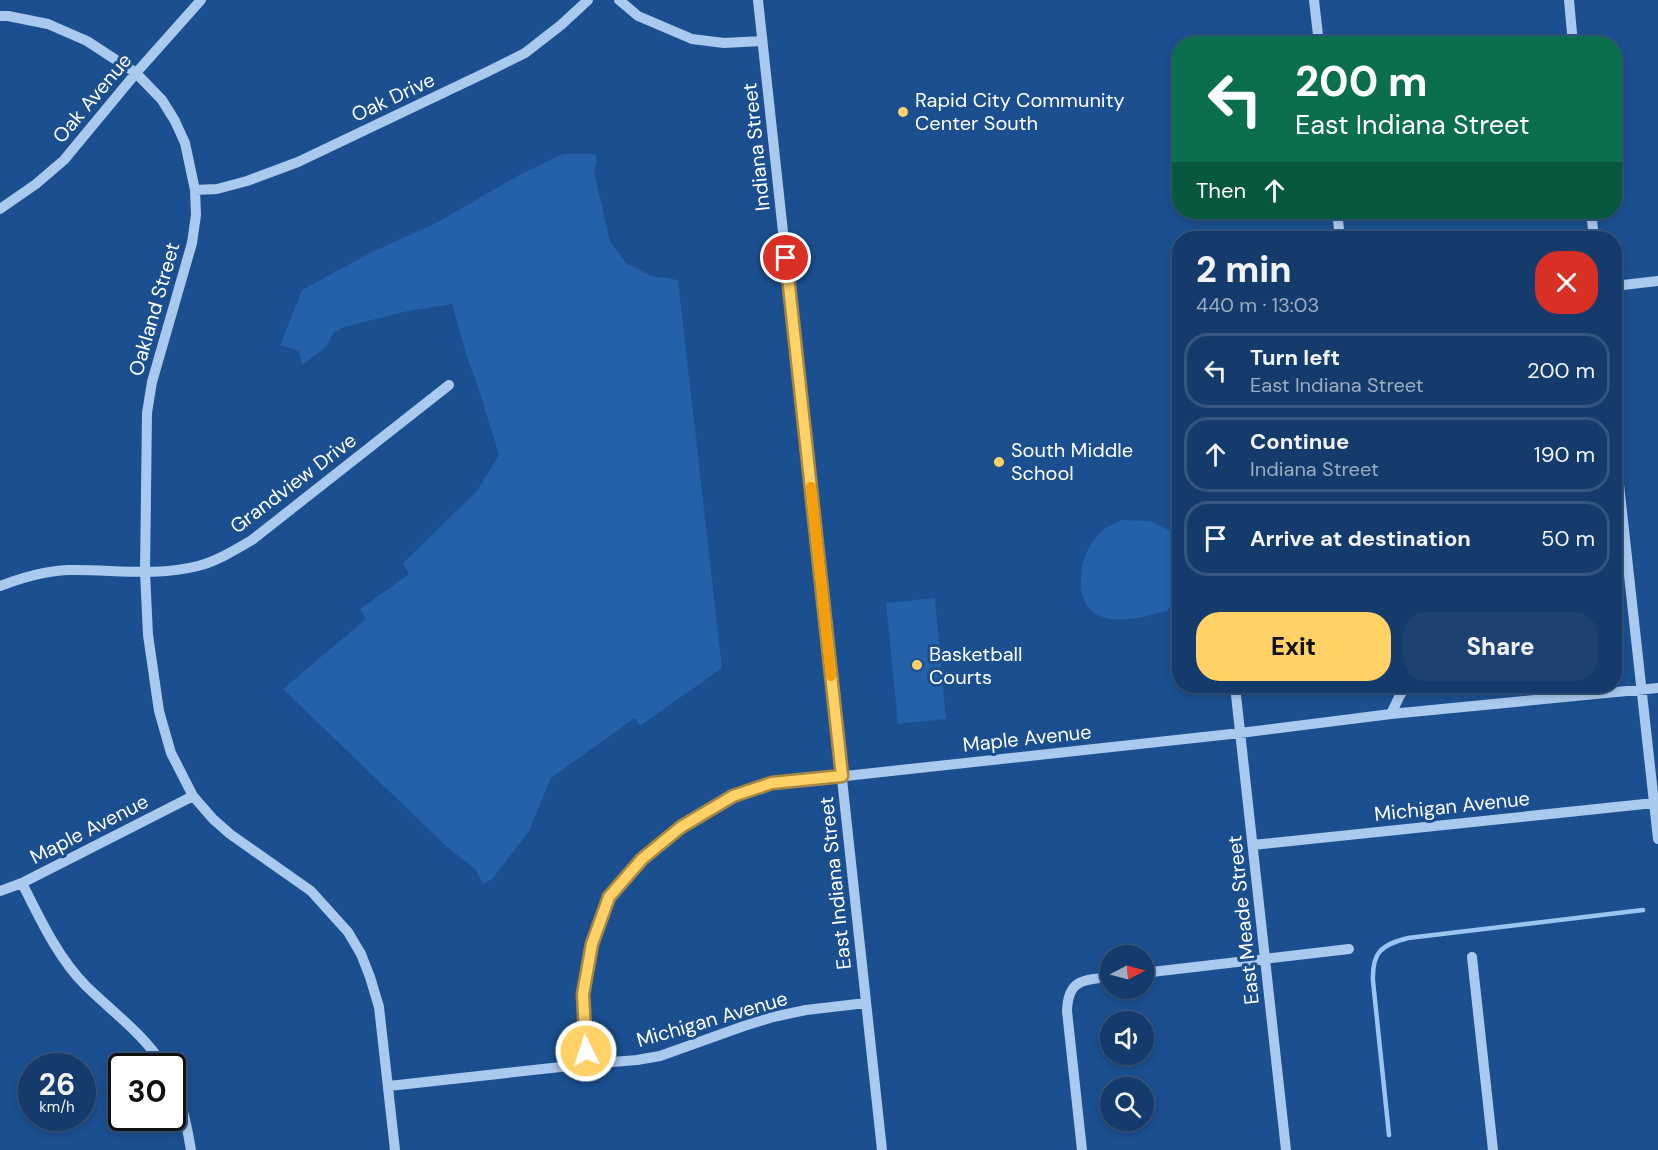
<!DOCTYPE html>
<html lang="en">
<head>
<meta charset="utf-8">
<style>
  body { margin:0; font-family:"DM Sans",sans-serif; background:#1d4271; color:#f1f3f6; height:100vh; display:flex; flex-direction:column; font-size:22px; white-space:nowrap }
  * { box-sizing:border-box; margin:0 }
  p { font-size:20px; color:#9dadc1 }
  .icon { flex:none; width:33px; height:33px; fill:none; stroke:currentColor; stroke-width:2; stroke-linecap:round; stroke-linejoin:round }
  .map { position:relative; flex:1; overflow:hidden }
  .drawer { position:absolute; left:1172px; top:231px; width:450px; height:462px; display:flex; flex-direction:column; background:#143b6b; border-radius:24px; box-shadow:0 3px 9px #0003,0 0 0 2px #33557e }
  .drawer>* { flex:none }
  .guide { position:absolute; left:1172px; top:36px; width:450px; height:183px; border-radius:24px; box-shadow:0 3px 9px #0003,0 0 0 2px #33557e; background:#0b6e4f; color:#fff; overflow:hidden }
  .needle { width:39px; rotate:84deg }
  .fabs { position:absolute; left:1100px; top:945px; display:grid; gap:12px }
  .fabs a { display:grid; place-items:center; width:54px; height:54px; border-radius:50%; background:#143b6b; box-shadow:0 3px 9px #0003,0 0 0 2px #33557e; font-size:30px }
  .speed { position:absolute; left:18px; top:1053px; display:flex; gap:12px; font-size:30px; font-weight:700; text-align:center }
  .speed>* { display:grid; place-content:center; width:78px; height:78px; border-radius:50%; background:#143b6b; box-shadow:0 3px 9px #0003,0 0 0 2px #33557e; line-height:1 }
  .speed small { font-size:15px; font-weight:400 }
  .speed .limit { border:3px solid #111; border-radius:9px; background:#fff; color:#111 }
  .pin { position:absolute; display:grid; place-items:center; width:51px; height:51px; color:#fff; margin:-26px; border:3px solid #fff; border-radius:50%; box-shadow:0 2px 6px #0007 }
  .me { position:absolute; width:66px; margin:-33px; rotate:356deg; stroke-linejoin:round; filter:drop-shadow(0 0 4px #0008) }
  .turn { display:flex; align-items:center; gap:21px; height:126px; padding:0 24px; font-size:27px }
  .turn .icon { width:78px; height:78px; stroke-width:2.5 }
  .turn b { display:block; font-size:42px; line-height:51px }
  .then { display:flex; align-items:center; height:57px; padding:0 24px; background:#0003; gap:12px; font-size:22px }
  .round { display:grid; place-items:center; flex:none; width:63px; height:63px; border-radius:24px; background:#1d4271 }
  .overview { display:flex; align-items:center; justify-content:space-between; height:102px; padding:0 24px }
  h1 { font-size:36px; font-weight:800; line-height:45px }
  .action { display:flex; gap:12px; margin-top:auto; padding:12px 24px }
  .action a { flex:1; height:69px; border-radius:24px; background:#ffd166; color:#111; font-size:24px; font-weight:800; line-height:69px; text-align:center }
  .action a+a { background:#1d4271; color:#f1f3f6 }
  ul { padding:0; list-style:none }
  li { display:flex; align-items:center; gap:18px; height:75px; margin:0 12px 9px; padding:0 12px; border:3px solid #33557e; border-radius:24px }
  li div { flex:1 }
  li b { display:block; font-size:22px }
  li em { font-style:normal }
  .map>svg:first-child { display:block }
  .green { fill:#2461a8 }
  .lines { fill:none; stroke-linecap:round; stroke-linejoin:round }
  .stream { stroke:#9cc4f0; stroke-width:4.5 }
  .minor { stroke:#a9c9ee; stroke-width:10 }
  .route-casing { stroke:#a68842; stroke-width:15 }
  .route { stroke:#ffd166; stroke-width:10 }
  .slow { stroke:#f59e0b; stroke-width:10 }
  .poi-dot { fill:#ffd166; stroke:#1b4f8f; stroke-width:2 }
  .labels { text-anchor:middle; stroke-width:6; stroke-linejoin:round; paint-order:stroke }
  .street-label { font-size:20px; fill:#fff; stroke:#1b4f8f }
  .poi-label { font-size:20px; fill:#fff; stroke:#1b4f8f; text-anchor:start }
</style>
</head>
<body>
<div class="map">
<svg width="1658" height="1150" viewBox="0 0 1658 1150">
  <rect width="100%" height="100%" fill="#1b4f8f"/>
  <path class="green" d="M 563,154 L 595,154 L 597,160 L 594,171 L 610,242 L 627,264 L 652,276 L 678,280 L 722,668 L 640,726 L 635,718 L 551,778 L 529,831 L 493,878 L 483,884 L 476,870 L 446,846 L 283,689 L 366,619 L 360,609 L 409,574 L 403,563 L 477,491 L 499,455 L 478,387 L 466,354 L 452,304 L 408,311 L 344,327 L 333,333 L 326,347 L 302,365 L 299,351 L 280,345 L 302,290 L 368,254 L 438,222 L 519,175 Z
    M 1121,520 L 1151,521 L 1174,533 L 1179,543 L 1179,596 L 1167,611 C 1148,615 1126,623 1106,618 C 1078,612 1077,578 1085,556 C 1088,548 1095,538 1101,532 C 1106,527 1115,524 1121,520 Z
    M 935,598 L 946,719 L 898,724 L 886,603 Z"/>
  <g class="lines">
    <path class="stream" d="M 1389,1135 L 1373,981 C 1372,953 1380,945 1408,938 L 1643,910"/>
    <path class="minor" d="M 619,0 L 638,16 L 692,39 L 724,43 L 762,41
      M 758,0 L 882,1150
      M 1314,0 L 1319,44
      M 1569,0 L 1573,44
      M 0,16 L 8,16 L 48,24 L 87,41 L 136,73 L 162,100 L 175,121 L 185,143 L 195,190 L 196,215 L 192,243 L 152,382 L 147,413 L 145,572 L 148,635 L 159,711 L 171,753 L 193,796 L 213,819 L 230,834 L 311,891 L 348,932 L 361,954 L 370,977 L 379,1007 L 395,1150
      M 195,190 L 217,189 L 247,181 L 298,162 L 489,71 L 525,53 L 561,25 L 588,0
      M 0,209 L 36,184 L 64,160 L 136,73 L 201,0
      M 1337,212 L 1340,238
      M 1591,212 L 1594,238
      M 1614,286 L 1658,281
      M 1614,439 L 1658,839
      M 0,586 C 21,578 45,571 68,570 C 111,569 155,577 198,566 C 217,561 235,550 252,540 L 449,385
      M 1235,686 L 1286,1150
      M 1391,714 L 1400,695 L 1407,686
      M 1253,845 L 1654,803
      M 22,883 C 40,919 58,958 86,986 C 114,1013 142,1033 164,1066
      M 0,891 L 22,883 L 193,796
      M 1472,957 L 1493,1150
      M 1143,973 L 1349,949
      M 588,1064 L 583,994 L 592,944 L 609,897 L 642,859 L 681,827 L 733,796 L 772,784 L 1240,733 L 1391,714 L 1658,688
      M 172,1084 C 183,1104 187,1127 191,1150
      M 389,1086 L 588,1064 L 637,1060 L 660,1056 L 744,1026 L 773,1017 L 806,1010 L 866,1003
      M 1082,1150 L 1067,1011 C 1068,980 1082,980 1110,977"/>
  </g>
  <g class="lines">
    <g class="route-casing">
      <path id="route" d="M 586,1051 L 583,994 L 592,944 L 609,897 L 642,859 L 681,827 L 733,796 L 772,783 L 842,776 L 786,258"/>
    </g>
    <use href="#route" class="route"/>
    <path class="slow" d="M 811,487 L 831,676"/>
  </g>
  <g class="poi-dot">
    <circle cx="903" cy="112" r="6"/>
    <circle cx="999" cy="462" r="6"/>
    <circle cx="917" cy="665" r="6"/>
  </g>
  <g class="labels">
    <g class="street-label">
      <text transform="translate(393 97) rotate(-25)" y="7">Oak Drive</text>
      <text transform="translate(92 98) rotate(-50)" y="7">Oak Avenue</text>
      <text transform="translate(756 147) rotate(-96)" y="7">Indiana Street</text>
      <text transform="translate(154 309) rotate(-74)" y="7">Oakland Street</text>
      <text transform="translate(293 483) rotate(-37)" y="7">Grandview Drive</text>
      <text transform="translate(1027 738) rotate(-6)" y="7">Maple Avenue</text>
      <text transform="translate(1452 806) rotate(-6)" y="7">Michigan Avenue</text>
      <text transform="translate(89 829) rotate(-27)" y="7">Maple Avenue</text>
      <text transform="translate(835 883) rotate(-96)" y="7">East Indiana Street</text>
      <text transform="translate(1243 920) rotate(-96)" y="7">East Meade Street</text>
      <text transform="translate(712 1019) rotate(-16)" y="7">Michigan Avenue</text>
    </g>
    <g class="poi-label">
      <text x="915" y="107">Rapid City Community<tspan x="915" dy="23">Center South</tspan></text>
      <text x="1011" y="457">South Middle<tspan x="1011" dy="23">School</tspan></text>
      <text x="929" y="661">Basketball<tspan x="929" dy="23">Courts</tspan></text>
    </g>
  </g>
</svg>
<div class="fabs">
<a><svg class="needle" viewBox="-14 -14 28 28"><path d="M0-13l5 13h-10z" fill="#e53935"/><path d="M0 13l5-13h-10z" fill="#9dadc1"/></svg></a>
<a><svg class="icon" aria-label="sound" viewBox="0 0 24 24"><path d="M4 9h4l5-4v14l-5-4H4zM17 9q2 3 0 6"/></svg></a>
<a><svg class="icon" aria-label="search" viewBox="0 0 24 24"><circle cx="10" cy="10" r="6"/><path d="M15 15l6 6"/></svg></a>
</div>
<div class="speed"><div>26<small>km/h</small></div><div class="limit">30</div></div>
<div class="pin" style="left:786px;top:258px;background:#d93025"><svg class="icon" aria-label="arrive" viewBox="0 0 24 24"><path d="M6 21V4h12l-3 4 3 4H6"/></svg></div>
<svg class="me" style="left:586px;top:1051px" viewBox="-20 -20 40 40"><circle r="17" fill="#ffd166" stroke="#fff" stroke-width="3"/><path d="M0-11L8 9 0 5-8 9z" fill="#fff"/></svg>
<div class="guide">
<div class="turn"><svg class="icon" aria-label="left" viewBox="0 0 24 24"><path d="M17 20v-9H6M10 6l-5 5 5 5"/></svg><div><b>200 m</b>East Indiana Street</div></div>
<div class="then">Then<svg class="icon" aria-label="ahead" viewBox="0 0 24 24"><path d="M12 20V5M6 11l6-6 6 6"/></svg></div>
</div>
<section class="drawer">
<div class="overview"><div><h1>2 min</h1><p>440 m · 13:03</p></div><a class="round" style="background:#d93025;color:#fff"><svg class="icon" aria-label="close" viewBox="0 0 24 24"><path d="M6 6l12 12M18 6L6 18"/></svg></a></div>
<ul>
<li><svg class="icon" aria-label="left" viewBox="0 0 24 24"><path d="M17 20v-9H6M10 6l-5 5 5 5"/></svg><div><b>Turn left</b><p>East Indiana Street</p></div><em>200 m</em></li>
<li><svg class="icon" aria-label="ahead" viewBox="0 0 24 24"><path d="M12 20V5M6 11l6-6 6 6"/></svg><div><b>Continue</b><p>Indiana Street</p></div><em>190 m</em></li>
<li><svg class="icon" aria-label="arrive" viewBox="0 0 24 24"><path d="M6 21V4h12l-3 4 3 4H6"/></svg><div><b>Arrive at destination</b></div><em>50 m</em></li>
</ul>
<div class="action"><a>Exit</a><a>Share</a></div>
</section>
</div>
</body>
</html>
